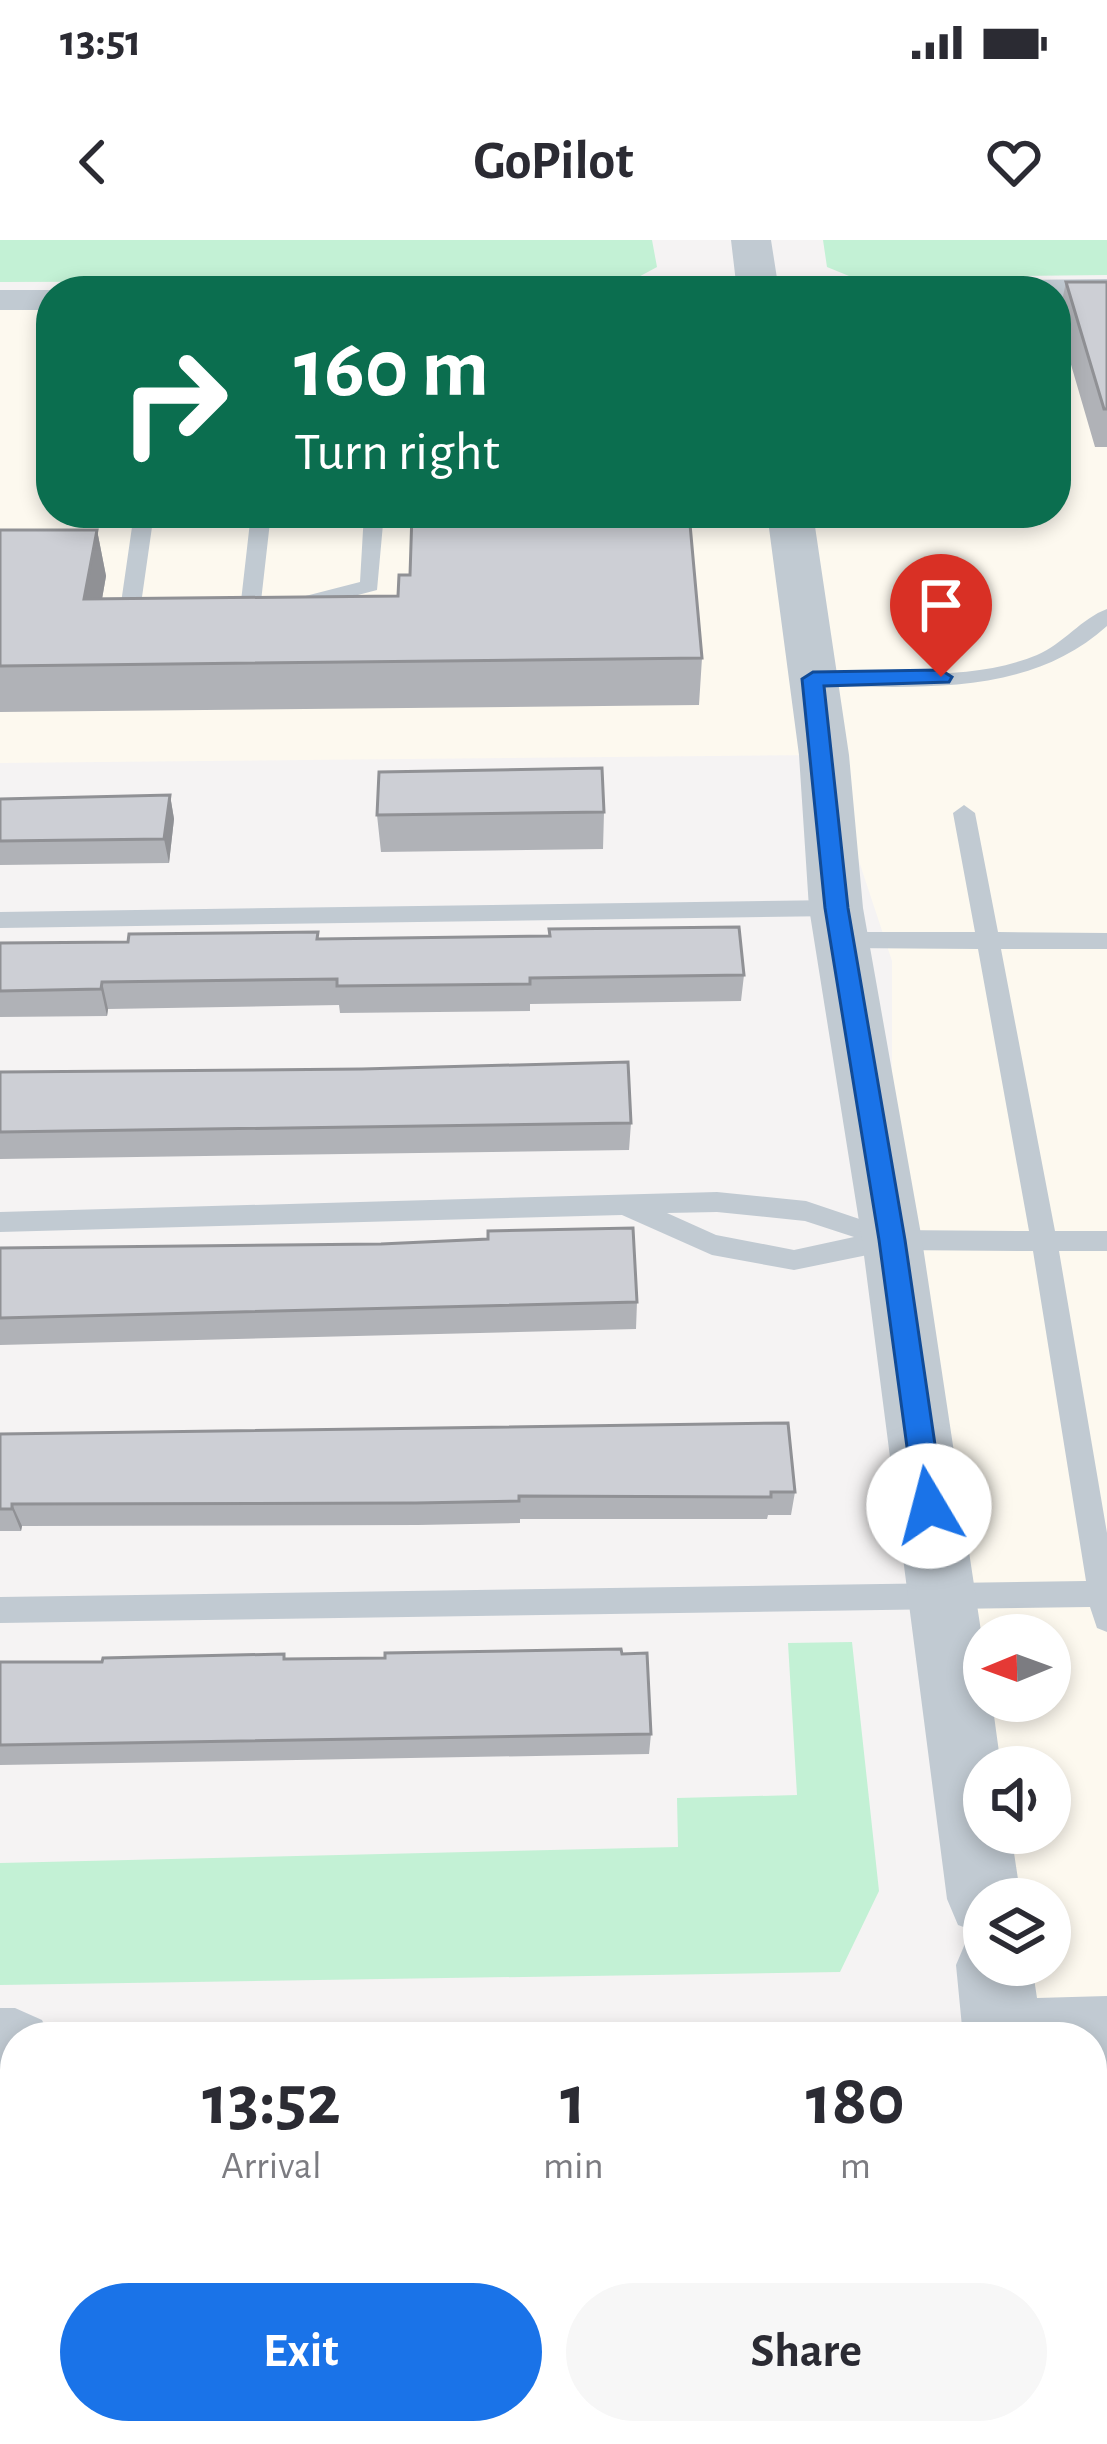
<!DOCTYPE html>
<html lang="en">
<head>
<meta charset="utf-8">
<style>
  body { margin:0; font-family:"Alegreya Sans",sans-serif; background:#f7f7f7; color:#2b2b33; height:100vh; display:flex; flex-direction:column; font-size:45px; white-space:nowrap }
  * { box-sizing:border-box; margin:0 }
  p { font-size:39px; color:#7c7c81 }
  .icon { flex:none; width:66px; height:66px; fill:none; stroke:currentColor; stroke-width:2; stroke-linecap:round; stroke-linejoin:round }
  .map { position:relative; flex:1; overflow:hidden }
  .panel { position:absolute; left:0px; top:1782px; width:1107px; height:423px; display:flex; flex-direction:column; background:#fff; border-radius:48px 48px 0 0; box-shadow:0 6px 18px #0003 }
  .panel>* { flex:none }
  .hud { position:absolute; left:36px; top:36px; width:1035px; height:252px; border-radius:48px; box-shadow:0 6px 18px #0003; background:#0b6e4f; color:#fff; overflow:hidden }
  .needle { width:78px; rotate:269deg }
  .controls { position:absolute; left:963px; top:1374px; display:grid; gap:24px }
  .controls a { display:grid; place-items:center; width:108px; height:108px; border-radius:50%; background:#fff; box-shadow:0 6px 18px #0003; font-size:60px }
  .pin { position:absolute; display:grid; place-items:center; width:102px; height:102px; color:#fff; margin:-123px -51px; border-radius:50% 50% 50% 0; rotate:-45deg; box-shadow:0 0 12px #0007 }
  .pin .icon { rotate:45deg }
  .me { position:absolute; width:132px; margin:-66px; rotate:352deg; stroke-linejoin:round; filter:drop-shadow(0 0 9px #0008) }
  .turn { display:flex; align-items:center; gap:42px; height:252px; padding:0 60px; font-size:54px }
  .turn .icon { width:156px; height:156px; stroke-width:2.5 }
  .turn b { display:block; font-size:84px; line-height:102px }
  .eta { display:flex; justify-content:space-evenly; align-items:center; height:204px; text-align:center }
  .eta b { font-size:72px; font-weight:700; line-height:84px }
  .primary-button { display:flex; gap:24px; margin-top:auto; padding:24px 60px }
  .primary-button a { flex:1; height:138px; border-radius:72px; background:#1a73e8; color:#fff; font-size:48px; font-weight:700; line-height:138px; text-align:center }
  .primary-button a+a { background:#f7f7f7; color:#2b2b33 }
  .status { display:flex; justify-content:space-between; align-items:center; height:84px; padding:0 60px; background:#fff; direction:ltr }
  .status svg { height:33px; fill:currentColor }
  header { display:flex; justify-content:space-between; align-items:center; height:156px; padding:0 60px; background:#fff; font-size:54px; font-weight:700 }
  .map>svg:first-child { display:block }
  .commercial { fill:#fdf9ef; fill-rule:evenodd }
  .green { fill:#c3f1d5 }
  .lines { fill:none; stroke-linecap:round; stroke-linejoin:round }
  .service { fill:#c1cad2; fill-rule:evenodd }
  .minor { fill:#c1cad2; fill-rule:evenodd }
  .tertiary { fill:#c1cad2; fill-rule:evenodd }
  .wall { fill:#b0b2b7 }
  .shaded-wall { fill:#909195 }
  .building { fill:#cdcfd5; stroke:#909195; stroke-width:3 }
  .route { fill:#1a73e8; stroke:#114b97; stroke-width:3 }
</style>
</head>
<body>
<div class="status"><b>13:51</b><svg viewBox="0 0 49 12"><path d="M0 12V9h3v3zM5 12V6h3v6zM10 12V3h3v9zM15 12V0h3v12zM26 1h20v11H26zM47 4h2v5h-2z"/></svg></div>
<header><svg class="icon" aria-label="back" viewBox="0 0 24 24"><path d="M15 5l-7 7 7 7"/></svg>GoPilot<svg class="icon" aria-label="heart" viewBox="0 0 24 24"><path d="M12 20l-8-8c-3-5 5-10 8-4 3-6 11-1 8 4z"/></svg></header>
<div class="map">
<svg width="1107" height="2204" viewBox="0 0 1107 2204">
  <rect width="100%" height="100%" fill="#f5f3f3"/>
  <path class="commercial" d="M 1107,49 L 1107,1795 L 1005,1797 L 994,1725 L 1050,1725 L 1050,1659 L 984,1659 L 892,1000 L 892,721 L 824,515 L 0,523 L 0,60 L 51,60 L 51,273 L 1056,273 L 1056,51 ZM 984,1395 L 1050,1395 L 1050,1461 L 984,1461 ZM 984,1527 L 1050,1527 L 1050,1593 L 984,1593 Z"/>
  <path class="green" d="M 0,0 L 652,0 L 657,27 L 633,40 L 0,42 Z
    M 823,0 L 1107,0 L 1107,35 L 854,38 L 827,27 Z
    M 852,1402 L 879,1651 L 840,1732 L 0,1745 L 0,1623 L 678,1607 L 677,1558 L 797,1555 L 788,1403 Z"/>
  <g class="lines">
    <path class="service" d="M 134,273 L 154,273 L 141,364 L 160,365 L 163,370 C 154,380 129,380 120,370 Z
      M 251,273 L 271,273 L 260,370 L 250,376 L 240,370 Z
      M 364,273 L 384,273 L 377,350 L 293,372 L 286,371 L 286,361 L 360,342 Z
      M 1107,369 L 1107,386 C 1026,459 914,446 813,446 L 802,439 L 813,432 C 885,432 969,443 1037,415 C 1063,404 1082,378 1107,369 Z
      M 964,565 L 975,573 L 998,692 L 1107,693 L 1107,709 L 1001,709 L 1055,991 L 1107,991 L 1107,1011 L 1059,1011 L 1107,1293 L 1107,1392 L 1097,1388 L 1090,1367 L 0,1383 L 0,1357 L 1086,1341 L 1033,1011 L 892,1010 L 794,1030 L 712,1015 L 622,975 L 0,992 L 0,972 L 717,952 L 806,961 L 892,990 L 1029,991 L 978,709 L 842,708 L 830,700 L 842,692 L 975,692 L 953,573 ZM 717,972 L 805,981 L 854,997 L 794,1010 L 716,995 L 667,973 Z
      M 836,660 L 848,668 L 836,676 L 0,688 L 0,672 Z"/>
    <path class="minor" d="M 1107,39 L 1107,59 L 1056,60 L 1056,51 L 886,51 L 903,41 Z
      M 0,50 L 51,50 L 55,51 L 51,51 L 51,70 L 0,70 Z
      M 1004,2190 L 1074,2190 L 1074,2204 L 1004,2204 Z"/>
    <path class="tertiary" d="M 731,0 L 771,0 L 779,51 L 737,51 Z
      M 767,273 L 813,273 L 849,515 L 863,668 L 922,1000 L 984,1411 L 984,1461 L 992,1461 L 1001,1527 L 984,1527 L 984,1593 L 1011,1593 L 1021,1659 L 984,1659 L 984,1725 L 1032,1725 L 1037,1758 L 1107,1756 L 1107,1834 L 1092,1834 L 1092,1797 L 963,1797 L 956,1725 L 967,1699 L 980,1693 L 958,1685 L 947,1659 L 862,1000 L 809,668 L 799,515 Z
      M 0,1768 L 15,1768 L 42,1780 L 50,1797 L 15,1797 L 15,1846 L 0,1846 Z"/>
  </g>
  <path class="wall" d="M 1066,42 L 1107,42 L 1107,207 L 1095,207 L 1058,80 Z
    M 0,290 L 97,290 L 106,336 L 102,359 L 702,418 L 699,465 L 0,472 Z
    M 170,555 L 174,579 L 169,623 L 0,625 L 0,559 Z
    M 604,572 L 603,609 L 381,612 L 377,575 Z
    M 319,699 L 744,735 L 741,761 L 530,764 L 530,771 L 340,773 L 339,765 L 108,769 L 107,776 L 0,777 L 0,703 Z
    M 0,832 L 631,883 L 629,910 L 0,919 Z
    M 0,1008 L 637,1062 L 636,1089 L 0,1105 Z
    M 0,1194 L 795,1252 L 791,1275 L 768,1275 L 767,1279 L 520,1279 L 520,1283 L 418,1285 L 22,1286 L 21,1291 L 0,1291 Z
    M 622,1414 L 651,1494 L 649,1514 L 0,1525 L 0,1422 L 102,1422 Z"/>
  <path class="shaded-wall" d="M 97,290 L 106,336 L 94,405 L 84,359 Z
    M 170,555 L 174,579 L 169,623 L 164,599 Z
    M 102,742 L 108,769 L 107,776 L 101,749 Z
    M 12,1264 L 22,1286 L 21,1291 L 12,1269 Z"/>
  <path class="building" d="M 1066,42 L 1107,42 L 1107,169 L 1104,169 Z
    M 884,44 L 960,44 L 962,51 L 886,51 Z
    M 412,273 L 689,273 L 702,418 L 0,426 L 0,290 L 97,290 L 84,359 L 398,356 L 399,335 L 410,335 Z
    M 602,528 L 604,572 L 377,575 L 379,532 Z
    M 170,555 L 164,599 L 0,601 L 0,559 Z
    M 739,687 L 744,735 L 530,738 L 530,744 L 337,746 L 337,739 L 102,742 L 101,749 L 0,751 L 0,703 L 128,702 L 129,694 L 318,692 L 317,699 L 550,696 L 549,689 Z
    M 628,822 L 631,883 L 0,892 L 0,832 L 362,829 Z
    M 633,988 L 637,1062 L 0,1078 L 0,1008 L 381,1004 L 488,999 L 488,991 Z
    M 788,1183 L 795,1252 L 771,1252 L 771,1257 L 519,1256 L 519,1261 L 416,1263 L 12,1264 L 12,1269 L 0,1269 L 0,1194 Z
    M 621,1409 L 622,1414 L 647,1413 L 651,1494 L 0,1505 L 0,1422 L 102,1422 L 103,1418 L 284,1414 L 284,1419 L 385,1418 L 385,1413 Z
    M 0,2068 L 15,2068 L 15,2190 L 602,2190 L 602,2204 L 0,2204 Z"/>
  <path class="route" d="M 941,430 L 952,437 L 949,442 L 824,446 L 848,668 L 905,1000 L 944,1266 L 940,1275 L 929,1279 L 919,1275 L 915,1266 L 879,1000 L 825,668 L 802,439 L 813,432 Z"/>
</svg>
<div class="controls">
<a><svg class="needle" viewBox="-14 -14 28 28"><path d="M0-13l5 13h-10z" fill="#e53935"/><path d="M0 13l5-13h-10z" fill="#7c7c81"/></svg></a>
<a><svg class="icon" aria-label="sound" viewBox="0 0 24 24"><path d="M4 9h4l5-4v14l-5-4H4zM17 9q2 3 0 6"/></svg></a>
<a><svg class="icon" aria-label="layers" viewBox="0 0 24 24"><path d="M12 4l9 5-9 5-9-5zM3 14l9 5 9-5"/></svg></a>
</div>
<div class="pin" style="left:941px;top:437px;background:#d93025"><svg class="icon" aria-label="arrive" viewBox="0 0 24 24"><path d="M6 21V4h12l-3 4 3 4H6"/></svg></div>
<svg class="me" style="left:929px;top:1266px" viewBox="-20 -20 40 40"><circle r="19" fill="#fff"/><path d="M0-13L10 11 0 6-10 11z" fill="#1a73e8"/></svg>
<div class="hud">
<div class="turn"><svg class="icon" aria-label="right" viewBox="0 0 24 24"><path d="M7 20v-9h11M14 6l5 5-5 5"/></svg><div><b>160 m</b>Turn right</div></div>
</div>
<section class="panel">
<div class="eta">
<div><b>13:52</b><p>Arrival</p></div>
<div><b>1</b><p>min</p></div>
<div><b>180</b><p>m</p></div>
</div>
<div class="primary-button"><a>Exit</a><a>Share</a></div>
</section>
</div>
</body>
</html>
